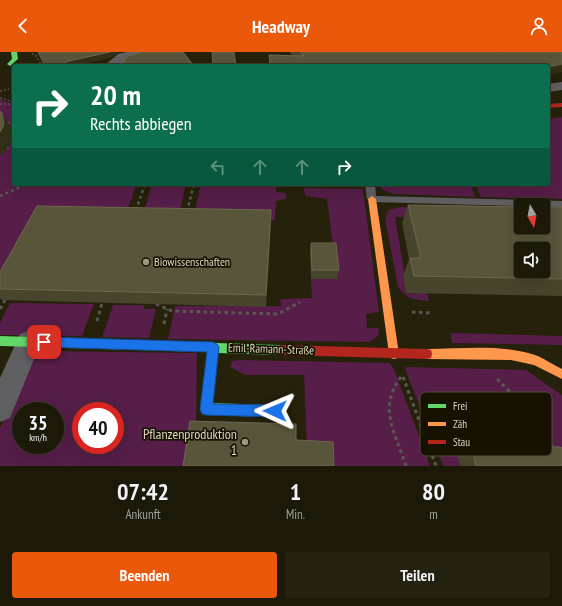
<!DOCTYPE html>
<html lang="de">
<head>
<meta charset="utf-8">
<style>
  body { margin:0; font-family:"PT Sans Narrow",sans-serif; background:#252212; color:#f1f3f6; height:100vh; display:flex; flex-direction:column; font-size:15px; white-space:nowrap }
  * { box-sizing:border-box; margin:0 }
  p { font-size:13px; color:#a0a09c }
  .icon { flex:none; width:22px; height:22px; fill:none; stroke:currentColor; stroke-width:2; stroke-linecap:round; stroke-linejoin:round }
  .map { position:relative; height:414px; overflow:hidden }
  .drawer { display:flex; flex-direction:column; background:#1c1908; flex:1 }
  .drawer>* { flex:none }
  .guide { position:absolute; left:12px; top:12px; width:538px; height:122px; border-radius:4px; box-shadow:0 4px 16px #0002,0 0 0 1px #3a3829; background:#0b6e4f; color:#fff; overflow:hidden }
  .needle { width:26px; rotate:170deg }
  .controls { position:absolute; left:514px; top:146px; display:grid; gap:8px }
  .controls a { display:grid; place-items:center; width:36px; height:36px; border-radius:4px; background:#1c1908; box-shadow:0 4px 16px #0002,0 0 0 1px #3a3829; font-size:20px }
  .speed { position:absolute; left:12px; top:350px; display:flex; gap:8px; font-size:20px; font-weight:700; text-align:center }
  .speed>* { display:grid; place-content:center; width:52px; height:52px; border-radius:50%; background:#1c1908; box-shadow:0 4px 16px #0002,0 0 0 1px #3a3829; line-height:1 }
  .speed small { font-size:10px; font-weight:400 }
  .speed .limit { border:6px solid #d22; background:#fff; color:#111 }
  .pin { position:absolute; display:grid; place-items:center; width:34px; height:34px; color:#fff; margin:-17px; border-radius:8px; box-shadow:0 2px 6px #0006 }
  .me { position:absolute; width:44px; margin:-22px; rotate:271deg; stroke-linejoin:round; filter:drop-shadow(0 0 3px #0008) }
  .turn { display:flex; align-items:center; gap:14px; height:84px; padding:0 12px; font-size:18px }
  .turn .icon { width:52px; height:52px; stroke-width:2.5 }
  .turn b { display:block; font-size:28px; line-height:34px }
  .lanes { display:flex; align-items:center; height:38px; padding:0 12px; background:#0003; justify-content:center; gap:20px; direction:ltr }
  .lanes .off { opacity:.35 }
  .eta { display:flex; justify-content:space-evenly; align-items:center; height:68px; text-align:center }
  .eta b { font-size:24px; font-weight:700; line-height:28px }
  .primary-button { display:flex; gap:8px; margin-top:auto; padding:8px 12px }
  .primary-button a { flex:1; height:46px; border-radius:4px; background:#ea580c; color:#fff; font-size:16px; font-weight:700; line-height:46px; text-align:center }
  .primary-button a+a { background:#252212; color:#f1f3f6 }
  header { display:flex; justify-content:space-between; align-items:center; height:52px; padding:0 12px; background:#ea580c; color:#fff; font-size:18px; font-weight:700 }
  .map>svg:first-child { display:block }
  .green { fill:#561e48; fill-rule:evenodd }
  .lines { fill:none; stroke-linecap:round; stroke-linejoin:round }
  .path-far2 { stroke:#595853; stroke-width:1.5; stroke-dasharray:2 2; stroke-linecap:butt }
  .path-far1 { stroke:#595853; stroke-width:2.5; stroke-dasharray:3 3; stroke-linecap:butt }
  .path { stroke:#595853; stroke-width:3; stroke-dasharray:3.5 3.5; stroke-linecap:butt }
  .lane { fill:#606063; fill-rule:evenodd }
  .street { fill:#606063; fill-rule:evenodd }
  .fast { fill:#63d668; fill-rule:evenodd }
  .slow { fill:#ff974d; fill-rule:evenodd }
  .jam { fill:#b3261e; fill-rule:evenodd }
  .wall { fill:#47452b }
  .shaded-wall { fill:#333018 }
  .building { fill:#58553b; stroke:#6d694f; fill-rule:evenodd }
  .route { fill:#1a73e8; stroke:#114b97 }
  .poi-dot { fill:#9e977f; stroke:#161100; stroke-width:1.5 }
  .labels { text-anchor:middle; stroke-width:3.5; stroke-linejoin:round; paint-order:stroke }
  .poi-label { font-size:12px; fill:#ded7bd; stroke:#161100; text-anchor:start }
  .street-label { font-size:12px; fill:#ded7bd; stroke:#161100 }
  .near-poi-label { font-size:14px; fill:#ded7bd; stroke:#161100; text-anchor:end }
  .key { fill:#161100; stroke:#524c39; stroke-width:1 }
  .key-label { font-size:11px; fill:#ded7bd }
</style>
</head>
<body>
<header><svg class="icon" aria-label="back" viewBox="0 0 24 24"><path d="M15 5l-7 7 7 7"/></svg>Headway<svg class="icon" aria-label="person" viewBox="0 0 24 24"><circle cx="12" cy="8" r="4"/><path d="M4 21q1-7 8-7t8 7"/></svg></header>
<div class="map">
<svg width="562" height="414" viewBox="0 0 562 414">
  <rect width="100%" height="100%" fill="#26210b"/>
  <path class="green" d="M 0,47 L 14,53 L 14,132 L 137,132 L 124,166 L 0,234 L 0,103 C 10,96 14,85 10,74 L 0,67 Z
    M 562,65 L 562,147 L 481,145 L 476,132 L 549,132 L 548,67 Z
    M 152,132 L 186,132 L 178,167 L 142,166 Z
    M 201,132 L 277,132 L 276,140 L 286,141 L 286,147 L 276,149 L 275,168 L 271,169 L 194,163 Z
    M 379,132 L 470,132 L 475,145 L 394,142 L 383,138 Z
    M 304,136 L 363,137 L 379,260 L 366,262 L 367,276 L 379,276 L 378,284 L 370,290 L 168,287 L 175,254 L 281,254 L 280,247 L 312,246 L 311,227 L 337,227 L 327,147 L 305,144 Z
    M 400,155 L 460,157 L 493,168 L 395,165 L 405,224 L 403,224 L 406,241 L 427,241 L 429,249 C 415,248 406,247 398,235 L 385,167 L 388,158 Z
    M 10,251 L 94,252 L 82,284 L 0,283 L 0,271 Z
    M 113,253 L 144,253 L 144,257 L 156,257 L 149,286 L 102,285 Z
    M 450,281 L 562,284 L 562,293 L 452,291 Z
    M 39,299 L 197,301 L 196,380 L 191,414 L 0,414 L 0,376 L 31,306 ZM 21,359 L 55,359 L 55,393 L 21,393 ZM 81,359 L 115,359 L 115,393 L 81,393 Z
    M 241,308 L 390,311 L 394,317 L 430,414 L 329,414 L 307,399 L 304,323 L 245,323 L 230,315 L 232,309 Z
    M 406,315 L 526,318 L 562,343 L 562,414 L 458,403 L 460,414 L 443,414 L 405,317 Z"/>
  <g class="lines">
    <path class="path-far2" d="M 32,2 L 35,2 L 42,14
      M 0,39 L 9,37
      M 0,46 L 14,50
      M 0,52 L 14,52
      M 8,71 L 14,69
      M 7,96 L 14,96"/>
    <path class="path-far1" d="M 0,144 L 27,132
      M 136,158 L 145,132
      M 187,159 L 194,132"/>
    <path class="path" d="M 156,252 L 172,259 L 278,262 L 300,250
      M 0,257 L 5,248
      M 412,260 L 431,261
      M 97,269 L 102,251
      M 164,272 L 167,257
      M 401,325 C 377,356 396,382 406,414
      M 403,325 L 436,414
      M 497,327 L 530,360 L 554,397"/>
    <path class="lane" d="M 365,132 L 375,132 L 376,144 L 562,149 L 562,155 L 543,155 L 543,153 L 521,153 L 521,154 L 372,150 L 367,147 Z"/>
    <path class="street" d="M 127,0 L 148,0 L 146,3 L 128,8 L 119,14 L 104,14 L 118,2 Z
      M 562,30 L 562,38 L 548,40 L 548,32 Z
      M 29,279 L 38,282 L 41,290 L 10,366 L 0,370 L 0,326 L 20,282 Z"/>
    <path class="fast" d="M 11,0 L 17,0 L 18,7 L 10,14 L 7,12 L 12,7 Z
      M 0,284 L 281,293 L 285,295 L 286,298 L 285,301 L 281,303 L 218,301 L 212,351 L 275,353 L 279,355 L 281,359 L 279,363 L 275,365 L 206,363 L 202,361 L 200,357 L 207,300 L 0,294 Z"/>
    <path class="slow" d="M 372,144 L 376,147 L 399,302 L 398,306 L 394,307 L 390,306 L 389,302 L 368,147 Z
      M 427,297 C 462,297 501,292 535,303 C 544,306 553,313 562,317 L 562,327 L 534,313 L 511,308 L 427,307 L 423,306 L 422,302 L 423,298 Z"/>
    <path class="jam" d="M 562,51 L 562,55 L 548,56 L 548,52 Z
      M 281,293 L 427,297 L 431,298 L 432,302 L 431,306 L 427,307 L 281,303 L 277,301 L 276,298 L 277,295 Z"/>
  </g>
  <path class="wall" d="M 289,0 L 501,0 L 502,1 L 548,14 L 270,14 L 269,3 L 293,4 Z
    M 408,153 L 562,155 L 562,244 L 406,241 L 403,224 L 409,207 L 402,171 Z
    M 271,171 L 266,255 L 2,248 L 0,246 L 0,220 Z
    M 311,191 L 339,218 L 337,227 L 311,227 L 310,200 Z
    M 471,393 L 562,414 L 460,414 L 457,403 Z"/>
  <path class="shaded-wall" d="M 110,0 L 120,0 L 118,1 L 111,6 L 76,14 L 66,14 L 65,10 Z
    M 562,12 L 562,20 L 548,23 L 548,15 Z
    M 2,61 L 10,74 L 12,85 L 10,92 L 4,100 L 0,103 L 0,80 Z
    M 271,158 L 271,171 L 266,255 L 266,243 Z"/>
  <path class="building" d="M 38,0 L 110,0 L 65,10 L 67,14 L 45,14 Z
    M 141,0 L 183,0 L 194,14 L 122,14 L 126,5 Z
    M 212,0 L 234,0 L 236,14 L 213,14 Z
    M 300,0 L 501,0 L 502,1 L 507,0 L 562,0 L 562,12 L 548,15 L 548,14 L 270,14 L 269,3 L 304,4 Z
    M 0,59 L 2,61 L 4,72 L 0,80 Z
    M 408,153 L 521,155 L 521,175 L 543,175 L 543,155 L 562,155 L 562,227 L 414,224 L 410,206 L 421,206 ZM 521,197 L 543,197 L 543,219 L 521,219 Z
    M 37,154 L 271,158 L 266,243 L 0,237 L 0,220 Z
    M 311,191 L 336,191 L 339,218 L 312,218 Z
    M 190,369 L 296,372 L 296,388 L 333,390 L 334,414 L 183,414 Z
    M 471,393 L 561,395 L 562,397 L 562,414 L 476,414 Z"/>
  <path class="route" d="M 44,285 L 213,290 L 217,292 L 219,295 L 213,352 L 275,353 L 279,355 L 281,359 L 279,363 L 275,365 L 206,363 L 202,362 L 200,357 L 207,300 L 44,295 L 41,294 L 39,290 L 41,287 Z"/>
  <g class="poi-dot">
    <circle cx="146" cy="210" r="4"/>
    <circle cx="245" cy="390" r="4"/>
  </g>
  <g class="labels">
    <g class="poi-label">
      <text x="154" y="214">Biowissenschaften</text>
    </g>
    <g class="street-label">
      <text transform="translate(271 297) rotate(2)" y="4">Emil-Ramann-Straße</text>
    </g>
    <g class="near-poi-label">
      <text x="237" y="387">Pflanzenproduktion<tspan x="237" dy="16">1</tspan></text>
    </g>
  </g>
  <rect x="420" y="340" width="132" height="64" rx="6" class="key"/>
  <rect x="428" y="352" width="18" height="4" fill="#63d668"/>
  <rect x="428" y="370" width="18" height="4" fill="#ff974d"/>
  <rect x="428" y="388" width="18" height="4" fill="#b3261e"/>
  <g class="key-label">
    <text x="453" y="358">Frei</text>
    <text x="453" y="376">Zäh</text>
    <text x="453" y="394">Stau</text>
  </g>
</svg>
<div class="controls">
<a><svg class="needle" viewBox="-14 -14 28 28"><path d="M0-13l5 13h-10z" fill="#e53935"/><path d="M0 13l5-13h-10z" fill="#a0a09c"/></svg></a>
<a><svg class="icon" aria-label="sound" viewBox="0 0 24 24"><path d="M4 9h4l5-4v14l-5-4H4zM17 9q2 3 0 6"/></svg></a>
</div>
<div class="speed"><div>35<small>km/h</small></div><div class="limit">40</div></div>
<div class="pin" style="left:44px;top:290px;background:#d93025"><svg class="icon" aria-label="arrive" viewBox="0 0 24 24"><path d="M6 21V4h12l-3 4 3 4H6"/></svg></div>
<svg class="me" style="left:275px;top:359px" viewBox="-20 -20 40 40"><path d="M0-17L14 15 0 8-14 15z" fill="#1a73e8" stroke="#fff" stroke-width="4"/></svg>
<div class="guide">
<div class="turn"><svg class="icon" aria-label="right" viewBox="0 0 24 24"><path d="M7 20v-9h11M14 6l5 5-5 5"/></svg><div><b>20 m</b>Rechts abbiegen</div></div>
<div class="lanes"><svg class="icon off" aria-label="left" viewBox="0 0 24 24"><path d="M17 20v-9H6M10 6l-5 5 5 5"/></svg><svg class="icon off" aria-label="ahead" viewBox="0 0 24 24"><path d="M12 20V5M6 11l6-6 6 6"/></svg><svg class="icon off" aria-label="ahead" viewBox="0 0 24 24"><path d="M12 20V5M6 11l6-6 6 6"/></svg><svg class="icon" aria-label="right" viewBox="0 0 24 24"><path d="M7 20v-9h11M14 6l5 5-5 5"/></svg></div>
</div>
</div>
<section class="drawer">
<div class="eta">
<div><b>07:42</b><p>Ankunft</p></div>
<div><b>1</b><p>Min.</p></div>
<div><b>80</b><p>m</p></div>
</div>
<div class="primary-button"><a>Beenden</a><a>Teilen</a></div>
</section>
</body>
</html>
